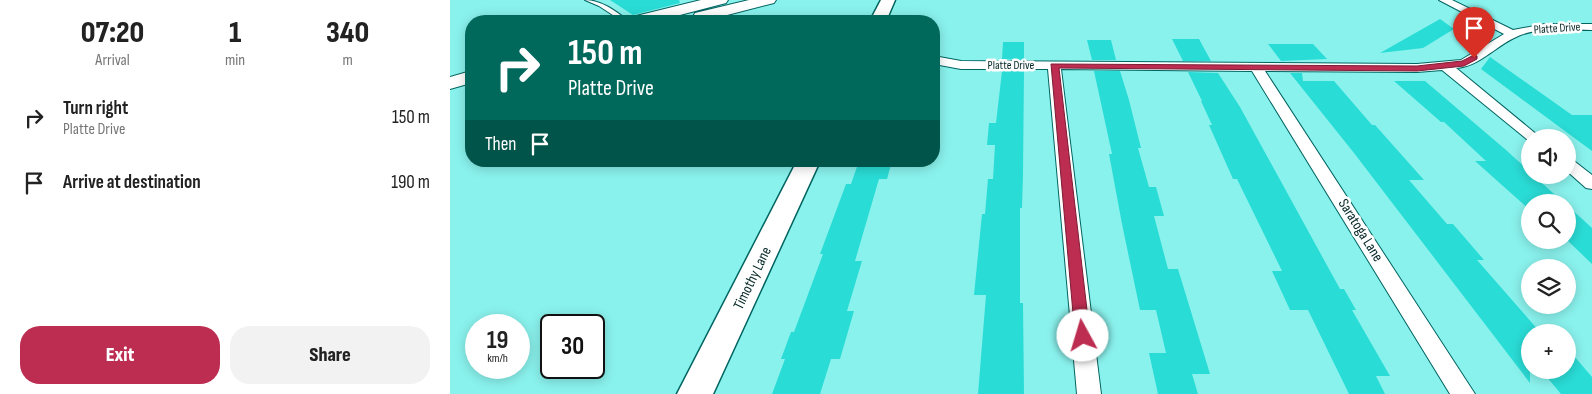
<!DOCTYPE html>
<html lang="en">
<head>
<meta charset="utf-8">
<style>
  body { margin:0; font-family:"Sofia Sans Condensed",sans-serif; background:#f2f2f2; color:#222; height:100vh; display:flex; flex-direction:column; font-size:19px; white-space:nowrap }
  * { box-sizing:border-box; margin:0 }
  p { font-size:16px; color:#767676 }
  .icon { flex:none; width:28px; height:28px; fill:none; stroke:currentColor; stroke-width:2; stroke-linecap:round; stroke-linejoin:round }
  .map { position:relative; flex:1; overflow:hidden }
  .drawer { display:flex; flex-direction:column; background:#fff; width:450px }
  .drawer>* { flex:none }
  .top-card { position:absolute; left:15px; top:15px; width:475px; height:152px; border-radius:20px; box-shadow:0 2px 12px #0003; background:#00695c; color:#fff; overflow:hidden }
  .tools { position:absolute; left:1071px; top:129px; display:grid; gap:10px }
  .tools a { display:grid; place-items:center; width:55px; height:55px; border-radius:50%; background:#fff; box-shadow:0 2px 12px #0003; font-size:25px }
  .speed { position:absolute; left:15px; top:314px; display:flex; gap:10px; font-size:25px; font-weight:700; text-align:center }
  .speed>* { display:grid; place-content:center; width:65px; height:65px; border-radius:50%; background:#fff; box-shadow:0 2px 12px #0003; line-height:1 }
  .speed small { font-size:12px; font-weight:400 }
  .speed .limit { border:2px solid #111; border-radius:8px; background:#fff; color:#111 }
  .pin { position:absolute; display:grid; place-items:center; width:42px; height:42px; color:#fff; margin:-51px -21px; border-radius:50% 50% 50% 0; rotate:-45deg; box-shadow:0 0 5px #0007 }
  .pin .icon { rotate:45deg }
  .me { position:absolute; width:55px; margin:-28px; rotate:354deg; stroke-linejoin:round; filter:drop-shadow(0 0 4px #0008) }
  .turn { display:flex; align-items:center; gap:18px; height:105px; padding:0 20px; font-size:22px }
  .turn .icon { width:65px; height:65px; stroke-width:2.5 }
  .turn b { display:block; font-size:35px; line-height:42px }
  .then { display:flex; align-items:center; height:48px; padding:0 20px; background:#0003; gap:10px; font-size:19px }
  .eta { display:flex; justify-content:space-evenly; align-items:center; height:85px; text-align:center }
  .eta b { font-size:30px; font-weight:800; line-height:35px }
  .cta { display:flex; gap:10px; margin-top:auto; padding:10px 20px }
  .cta a { flex:1; height:58px; border-radius:20px; background:#bd2c51; color:#fff; font-size:20px; font-weight:800; line-height:58px; text-align:center }
  .cta a+a { background:#f2f2f2; color:#222 }
  ul { padding:0; list-style:none }
  li { display:flex; align-items:center; gap:15px; height:65px; padding:0 20px }
  li div { flex:1 }
  li b { display:block; font-size:19px }
  li em { font-style:normal }
  main { display:flex; flex:1; min-height:0 }
  .map>svg:first-child { display:block }
  .building { fill:#2adcd6 }
  .lines { fill:none; stroke-linecap:round; stroke-linejoin:round }
  .lane-casing { stroke:#006461; stroke-width:2 }
  .street-casing { stroke:#006461; stroke-width:2 }
  .secondary-casing { stroke:#006461; stroke-width:3 }
  .primary-casing { stroke:#006461; stroke-width:2 }
  .lane { fill:#fff; fill-rule:evenodd }
  .street { fill:#fff; fill-rule:evenodd }
  .secondary { fill:#fff; fill-rule:evenodd }
  .primary { fill:#fff; fill-rule:evenodd }
  .route { fill:#bd2c51; stroke:#7b1d35 }
  .labels { text-anchor:middle; stroke-width:5; stroke-linejoin:round; paint-order:stroke }
  .far-street-label { font-size:12px; fill:#032625; stroke:#fefefe }
  .street-label { font-size:15px; fill:#032625; stroke:#fefefe }
</style>
</head>
<body>
<main>
<section class="drawer">
<div class="eta">
<div><b>07:20</b><p>Arrival</p></div>
<div><b>1</b><p>min</p></div>
<div><b>340</b><p>m</p></div>
</div>
<ul>
<li><svg class="icon" aria-label="right" viewBox="0 0 24 24"><path d="M7 20v-9h11M14 6l5 5-5 5"/></svg><div><b>Turn right</b><p>Platte Drive</p></div><em>150 m</em></li>
<li><svg class="icon" aria-label="arrive" viewBox="0 0 24 24"><path d="M6 21V4h12l-3 4 3 4H6"/></svg><div><b>Arrive at destination</b></div><em>190 m</em></li>
</ul>
<div class="cta"><a>Exit</a><a>Share</a></div>
</section>
<div class="map">
<svg width="1142" height="394" viewBox="0 0 1142 394">
  <rect width="100%" height="100%" fill="#8af2ed"/>
  <path class="building" d="M 160,0 L 229,0 L 230,3 L 183,15 Z
    M 990,19 L 1004,29 L 973,48 L 930,53 Z
    M 722,39 L 749,39 L 761,61 L 733,61 Z
    M 637,40 L 661,40 L 666,60 L 642,60 Z
    M 553,42 L 574,42 L 574,60 L 552,59 Z
    M 818,44 L 863,44 L 877,59 L 831,61 Z
    M 1040,57 L 1122,115 L 1142,115 L 1142,151 L 1031,69 Z
    M 552,71 L 574,71 L 573,174 L 572,208 L 570,208 L 570,303 L 573,303 L 574,394 L 528,394 L 536,295 L 524,295 L 532,214 L 535,214 L 538,179 L 543,179 L 545,145 L 537,145 L 539,123 L 546,123 Z
    M 644,71 L 670,71 L 679,100 L 691,148 L 688,148 L 699,187 L 706,187 L 714,216 L 704,216 L 718,269 L 728,269 L 760,374 L 742,374 L 748,394 L 708,394 L 699,353 L 716,353 L 706,310 L 690,310 L 672,224 L 659,154 L 662,154 Z
    M 738,72 L 768,73 L 790,107 L 890,289 L 894,289 L 906,310 L 902,310 L 940,376 L 926,376 L 935,394 L 899,394 L 858,310 L 840,310 L 822,271 L 832,271 L 787,179 L 783,179 L 759,125 L 762,125 L 751,101 L 752,101 Z
    M 840,73 L 852,73 L 853,81 L 884,81 L 922,125 L 925,125 L 974,180 L 959,180 L 997,224 L 1003,224 L 1034,260 L 1027,260 L 1090,332 L 1080,332 L 1080,383 L 904,153 Z
    M 944,81 L 975,81 L 1056,150 L 1080,172 L 1080,175 L 1083,175 L 1113,202 L 1080,202 L 1080,210 L 1025,161 L 1036,161 L 994,122 L 991,122 Z
    M 409,161 L 442,161 L 437,179 L 429,179 L 405,261 L 412,261 L 397,311 L 404,311 L 390,359 L 381,359 L 370,394 L 322,394 L 335,359 L 331,359 L 341,332 L 344,332 L 373,254 L 370,254 L 396,184 L 401,184 Z
    M 1118,206 L 1142,228 L 1142,264 L 1118,241 Z
    M 1118,349 L 1142,377 L 1142,394 L 1111,394 L 1091,370 L 1118,370 Z"/>
  <g class="lines">
    <g class="lane-casing">
      <path id="lane" d="M 135,0 C 151,0 166,11 178,21 L 172,21 L 149,6 Z"/>
    </g>
    <g class="street-casing">
      <path id="street" d="M 989,0 L 1002,0 L 1063,30 L 1095,24 L 1142,24 L 1142,30 C 1118,30 1087,26 1064,38 C 1045,47 1028,67 1006,68 L 1091,138 L 1080,138 L 1079,141 L 992,70 L 967,72 L 815,71 L 1025,394 L 1000,394 L 802,71 L 611,69 L 651,394 L 627,394 L 598,69 L 511,69 L 484,64 L 484,56 L 511,61 L 967,64 L 1011,60 L 1054,34 Z
        M 1118,159 L 1124,161 L 1142,175 L 1142,189 L 1136,188 L 1118,172 Z"/>
    </g>
    <g class="secondary-casing">
      <path id="secondary" d="M 431,0 L 445,0 L 436,21 L 420,21 Z
        M 347,161 L 370,161 L 263,394 L 227,394 Z"/>
    </g>
    <g class="primary-casing">
      <path id="primary" d="M 251,0 L 278,0 L 276,3 L 207,21 L 179,21 L 182,17 Z
        M 299,0 L 326,0 L 324,3 L 254,21 L 245,21 L 243,17 L 245,13 Z
        M 21,71 L 21,83 L 0,89 L 0,77 Z"/>
    </g>
    <use href="#lane" class="lane"/>
    <use href="#street" class="street"/>
    <use href="#secondary" class="secondary"/>
    <use href="#primary" class="primary"/>
  </g>
  <path class="route" d="M 1024,55 L 1027,56 L 1027,59 L 1014,66 L 967,71 L 609,68 L 640,336 L 638,340 L 633,342 L 627,340 L 625,336 L 601,64 L 967,66 L 1012,61 Z"/>
  <g class="labels">
    <g class="far-street-label">
      <text transform="translate(1107 28) rotate(-4)" y="4">Platte Drive</text>
      <text x="561" y="69">Platte Drive</text>
    </g>
    <g class="street-label">
      <text transform="translate(911 230) rotate(58)" y="5">Saratoga Lane</text>
      <text transform="translate(302 278) rotate(-64)" y="5">Timothy Lane</text>
    </g>
  </g>
</svg>
<div class="tools">
<a><svg class="icon" aria-label="sound" viewBox="0 0 24 24"><path d="M4 9h4l5-4v14l-5-4H4zM17 9q2 3 0 6"/></svg></a>
<a><svg class="icon" aria-label="search" viewBox="0 0 24 24"><circle cx="10" cy="10" r="6"/><path d="M15 15l6 6"/></svg></a>
<a><svg class="icon" aria-label="layers" viewBox="0 0 24 24"><path d="M12 4l9 5-9 5-9-5zM3 14l9 5 9-5"/></svg></a>
<a>+</a>
</div>
<div class="speed"><div>19<small>km/h</small></div><div class="limit">30</div></div>
<div class="pin" style="left:1024px;top:58px;background:#d93025"><svg class="icon" aria-label="arrive" viewBox="0 0 24 24"><path d="M6 21V4h12l-3 4 3 4H6"/></svg></div>
<svg class="me" style="left:633px;top:336px" viewBox="-20 -20 40 40"><circle r="19" fill="#fff"/><path d="M0-13L10 11 0 6-10 11z" fill="#bd2c51"/></svg>
<div class="top-card">
<div class="turn"><svg class="icon" aria-label="right" viewBox="0 0 24 24"><path d="M7 20v-9h11M14 6l5 5-5 5"/></svg><div><b>150 m</b>Platte Drive</div></div>
<div class="then">Then<svg class="icon" aria-label="arrive" viewBox="0 0 24 24"><path d="M6 21V4h12l-3 4 3 4H6"/></svg></div>
</div>
</div>
</main>
</body>
</html>
